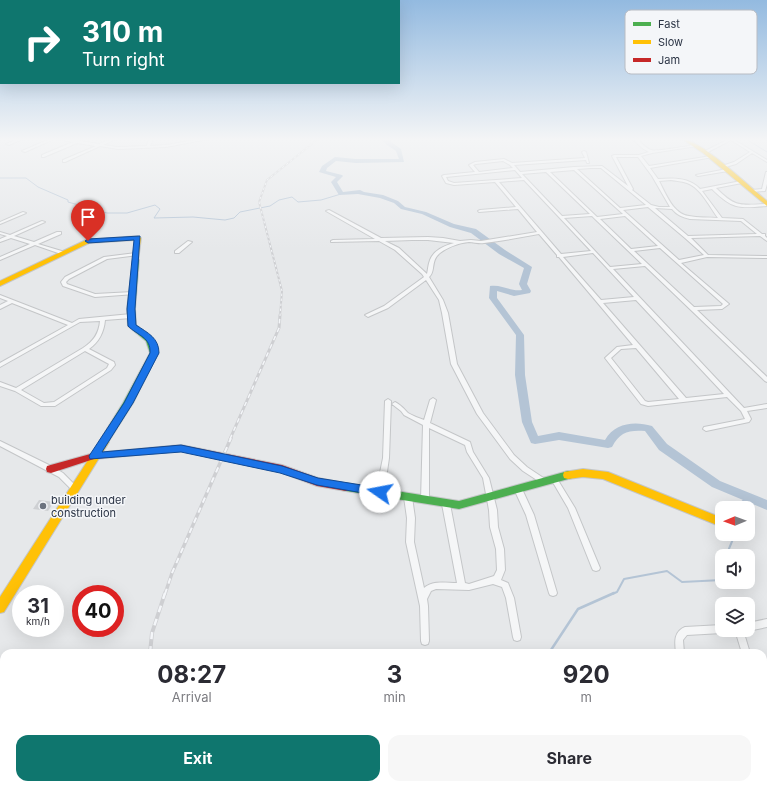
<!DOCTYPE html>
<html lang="en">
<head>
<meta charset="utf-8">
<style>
  body { margin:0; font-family:Inter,sans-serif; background:#f7f7f7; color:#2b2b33; height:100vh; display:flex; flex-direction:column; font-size:15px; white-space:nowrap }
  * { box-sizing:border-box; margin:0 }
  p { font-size:13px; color:#7c7c81 }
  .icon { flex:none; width:22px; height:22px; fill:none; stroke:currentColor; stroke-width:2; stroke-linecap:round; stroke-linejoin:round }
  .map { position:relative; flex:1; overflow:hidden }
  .details { position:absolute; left:0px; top:649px; width:767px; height:140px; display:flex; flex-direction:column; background:#fff; border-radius:12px 12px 0 0; box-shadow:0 4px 16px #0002 }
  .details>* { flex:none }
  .top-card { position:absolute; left:0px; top:0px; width:400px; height:84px; box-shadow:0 4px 16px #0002; background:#0f766e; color:#fff; overflow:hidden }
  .needle { width:26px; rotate:269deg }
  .fabs { position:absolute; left:715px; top:501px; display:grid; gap:8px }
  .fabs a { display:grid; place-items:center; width:40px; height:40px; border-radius:8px; background:#fff; box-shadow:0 4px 16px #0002; font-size:20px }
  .speed { position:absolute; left:12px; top:585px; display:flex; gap:8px; font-size:20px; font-weight:700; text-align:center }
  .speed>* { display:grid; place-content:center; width:52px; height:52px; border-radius:50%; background:#fff; box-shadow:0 4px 16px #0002; line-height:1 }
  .speed small { font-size:10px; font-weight:400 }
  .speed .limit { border:6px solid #d22; background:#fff; color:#111 }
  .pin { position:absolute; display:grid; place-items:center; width:34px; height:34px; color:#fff; margin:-41px -17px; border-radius:50% 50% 50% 0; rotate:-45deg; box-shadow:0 0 4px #0007 }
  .pin .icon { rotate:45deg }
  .me { position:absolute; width:44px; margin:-22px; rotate:282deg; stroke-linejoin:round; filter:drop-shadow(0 0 3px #0008) }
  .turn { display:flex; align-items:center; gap:14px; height:84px; padding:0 16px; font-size:18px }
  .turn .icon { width:52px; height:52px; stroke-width:2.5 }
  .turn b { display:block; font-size:28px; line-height:34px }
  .eta { display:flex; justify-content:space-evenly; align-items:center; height:68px; text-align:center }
  .eta b { font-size:24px; font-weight:700; line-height:28px }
  .cta { display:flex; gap:8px; margin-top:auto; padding:8px 16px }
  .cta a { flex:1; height:46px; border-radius:12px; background:#0f766e; color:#fff; font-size:16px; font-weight:700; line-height:46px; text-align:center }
  .cta a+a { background:#f7f7f7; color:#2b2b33 }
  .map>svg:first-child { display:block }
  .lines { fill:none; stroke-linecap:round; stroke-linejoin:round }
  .stream-far2 { stroke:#b4c4d5; stroke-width:1 }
  .stream-far1 { stroke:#b4c4d5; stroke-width:2 }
  .stream { stroke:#b4c4d5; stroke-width:2.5 }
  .river { fill:#b4c4d5; fill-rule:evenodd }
  .building { fill:#ced0d3 }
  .street-casing { stroke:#c4c6c8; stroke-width:2 }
  .fast-casing { stroke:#c4c6c8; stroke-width:2 }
  .slow-casing { stroke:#c4c6c8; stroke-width:2 }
  .jam-casing { stroke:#c4c6c8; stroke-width:2 }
  .street { fill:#f5f6f7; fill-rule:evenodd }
  .fast { fill:#4caf50; fill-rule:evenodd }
  .slow { fill:#ffc107; fill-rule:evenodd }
  .jam { fill:#c62828; fill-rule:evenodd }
  .rail-far3-casing { stroke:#cecfd2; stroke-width:2 }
  .rail-far2-casing { stroke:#cecfd2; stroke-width:3 }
  .rail-far1-casing { stroke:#cecfd2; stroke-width:3.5 }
  .rail-casing { stroke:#cecfd2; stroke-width:4 }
  .rail-far3 { stroke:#f4f6f9; stroke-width:1; stroke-dasharray:2.5; stroke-linecap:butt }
  .rail-far2 { stroke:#f4f6f9; stroke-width:1.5; stroke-dasharray:4.5; stroke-linecap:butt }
  .rail-far1 { stroke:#f4f6f9; stroke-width:2; stroke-dasharray:5.5; stroke-linecap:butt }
  .rail { stroke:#f4f6f9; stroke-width:2.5; stroke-dasharray:7; stroke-linecap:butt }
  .route { fill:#1a73e8; stroke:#114b97 }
  .poi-dot { fill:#6c737f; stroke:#f4f6f9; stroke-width:1.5 }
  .labels { text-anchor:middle; stroke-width:3; stroke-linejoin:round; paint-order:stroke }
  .poi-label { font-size:11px; fill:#2b3445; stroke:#f4f6f9; text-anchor:start }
  .key { fill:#f4f6f9; stroke:#b8bcc3; stroke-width:1 }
  .key-label { font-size:11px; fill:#2b3445 }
</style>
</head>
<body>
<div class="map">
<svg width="767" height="789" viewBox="0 0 767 789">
  <rect width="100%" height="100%" fill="#e6e8ea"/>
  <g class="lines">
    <path class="stream-far2" d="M 746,139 L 767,152
      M 0,178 L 26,178 L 38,187 L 68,200 L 68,202 L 107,213 L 127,213 L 155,205 L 160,209 L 154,218 L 193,217 L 225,220 L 234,218 L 240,212 L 270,206 L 279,200 L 292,197 L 298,202 L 321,200 L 341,194"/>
    <path class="stream-far1" d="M 740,508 L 739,505 L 747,497
      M 726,556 L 733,539 L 739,534
      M 612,594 L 617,592 L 624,579 L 667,571 L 682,582 L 722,580"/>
    <path class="stream" d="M 549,653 L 578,609 L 614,593
      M 208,789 L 213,785"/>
    <path class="river" d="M 381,139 L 387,139 L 401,149 L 404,162 L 356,163 L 336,161 L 327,168 L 326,171 L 342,175 L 343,176 L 337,182 L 343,192 L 360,190 L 364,192 L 383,195 L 398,201 L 405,207 L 426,212 L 454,224 L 476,229 L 505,250 L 532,267 L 527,284 L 531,291 L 530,293 L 514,296 L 497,291 L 497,298 L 524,335 L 525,375 L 532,422 L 538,436 L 559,432 L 605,440 C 615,423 634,421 652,426 L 667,444 L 720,481 L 767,500 L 767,510 L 712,487 L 659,450 L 645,431 C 628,430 620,432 612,447 L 608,448 L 559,440 L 535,444 L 531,443 L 522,422 L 515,375 L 516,335 L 489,298 L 490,286 C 502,284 511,292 522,290 L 519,284 L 524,268 L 499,254 L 471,233 L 450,227 L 422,214 L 401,209 L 394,203 L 380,198 L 358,194 L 339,195 L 331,182 L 336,177 L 319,172 L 322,166 L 335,157 L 356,159 L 399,159 L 396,151 L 387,145 Z"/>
  </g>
  <path class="building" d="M 39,500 L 54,502 L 48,511 L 33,509 Z"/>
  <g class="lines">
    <g class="street-casing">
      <path id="street" d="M 18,139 L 23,139 L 9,145 L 6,144 Z
        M 50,139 L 54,139 L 25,152 L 22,151 Z
        M 57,139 C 63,139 69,140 75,140 C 78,140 81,139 85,139 L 80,141 L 99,144 L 111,139 L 115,139 L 103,145 L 118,147 L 147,146 L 149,139 L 153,139 L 150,146 L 166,145 L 201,139 L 208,139 L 166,147 L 118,149 L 100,146 L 65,162 L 63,162 L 63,160 L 96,146 L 77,143 L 44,157 L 42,157 L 42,155 L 73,142 Z
        M 633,139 L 637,139 C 642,143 645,148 651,150 C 656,152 687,146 695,145 L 697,146 L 652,153 L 641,156 L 649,166 L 711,156 L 713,157 L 650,168 L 658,179 C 673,178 689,177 700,189 L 741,181 L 742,181 L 742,183 L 716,188 C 736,208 740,205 767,204 L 767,206 C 739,208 733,210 712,189 L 702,191 L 722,218 L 743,219 L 762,234 L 765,234 L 765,236 L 767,238 L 767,241 L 760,236 L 691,238 L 708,255 L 767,256 L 767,258 L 707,257 L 681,263 L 729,304 L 722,309 L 697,310 L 767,377 L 767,382 L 765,381 L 645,266 L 613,269 L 744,408 L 767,404 L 767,408 L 747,411 L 751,419 L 749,422 L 706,431 L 703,429 L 704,427 L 745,419 L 741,411 L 727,397 L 648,406 L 641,404 L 605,358 L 617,347 L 633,345 L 559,257 L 557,257 L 557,255 L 539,234 C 521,237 503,241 484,243 C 479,244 474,242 469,242 C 459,243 448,247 440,253 C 430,261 436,271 429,277 L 443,300 L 448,313 L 457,364 L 483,413 L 514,455 L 527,467 L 545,479 L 546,481 L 545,483 L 543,484 L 523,471 L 510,459 L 477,414 L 451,364 L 442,313 L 439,300 L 426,280 L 388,308 L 370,316 L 368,317 L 365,315 L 384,306 L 424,277 L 422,274 L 395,250 L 379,241 L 331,242 L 331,241 L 333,240 L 375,239 L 326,211 L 329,210 L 381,238 L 428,237 L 443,238 L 460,241 L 471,240 L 481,241 L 537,232 L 518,209 L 479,212 L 478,211 L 480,210 L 516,207 L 495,182 L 454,185 L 446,183 L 442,176 L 444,175 L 475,172 L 469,165 L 475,162 L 504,159 L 512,163 L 585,158 L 582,152 L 584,151 L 586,152 L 589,163 L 587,163 L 586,160 L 514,165 L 520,172 L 574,167 L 602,166 L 628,186 L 612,156 L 614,155 L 639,155 L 649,152 C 641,148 639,145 633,139 ZM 616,157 L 638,157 L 652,176 L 670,207 L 659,207 L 651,205 L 632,190 L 633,189 ZM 503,161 L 510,165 L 513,168 L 479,172 L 473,165 L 476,164 ZM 591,168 L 601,168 L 646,205 L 620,208 L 577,169 ZM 515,170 L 522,178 L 454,183 L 448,181 L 446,177 ZM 574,170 L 623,214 L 597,217 L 550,172 ZM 546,172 L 590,214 L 562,216 L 522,174 ZM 524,180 L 591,251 L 561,254 L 499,182 ZM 671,180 C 676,181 681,181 687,183 C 701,188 709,206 718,218 C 708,217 698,218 689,216 C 673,214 666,194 659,181 ZM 648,207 L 685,238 L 704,255 L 679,260 L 623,210 ZM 655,208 L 672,209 C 677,215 682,217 690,219 L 741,221 L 757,234 L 688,236 ZM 592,216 L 595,219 L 642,264 L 610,267 L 564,218 ZM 625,216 L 658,246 L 631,249 L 600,219 ZM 412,240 L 428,240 L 454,243 C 444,246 434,250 430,260 C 428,265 428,270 427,274 L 399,248 L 385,241 ZM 660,248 L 723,304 L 721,306 L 694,307 L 634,251 ZM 593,253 L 634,297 L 601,300 L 563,257 ZM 636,300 L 724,394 L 686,398 L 603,303 ZM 636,348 L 679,399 L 648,402 L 645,401 L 611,358 L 621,349 Z
        M 729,139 L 733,139 L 767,160 L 767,162 L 752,153 L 736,164 L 722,168 L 722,166 L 734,162 L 750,152 L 731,140 L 706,153 L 703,152 Z
        M 727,169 L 729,170 L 728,171 L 698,176 L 696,175 Z
        M 766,172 L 767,172 L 767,184 L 765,191 L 751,192 L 751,190 L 752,190 L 762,189 Z
        M 23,212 L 26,213 L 0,224 L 0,222 Z
        M 42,221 L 45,222 L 14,236 L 34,242 L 57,232 L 61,232 L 61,234 L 38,244 L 65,252 L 65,254 L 61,254 L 35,245 L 0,260 L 0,257 L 30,244 L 11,238 L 0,242 L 0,239 L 7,236 L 0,234 L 0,232 L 10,235 Z
        M 188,241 L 192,242 L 179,253 L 175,253 L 175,251 Z
        M 136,253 L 138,254 L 138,255 L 107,259 L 69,279 L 66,282 L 67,284 L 95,294 L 133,292 L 135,292 L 135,294 L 95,297 L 63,286 L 61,282 L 65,277 L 104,257 Z
        M 0,295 L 72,323 L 79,319 L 131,314 L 134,316 L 131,318 L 105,320 C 104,332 99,342 89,349 L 114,362 L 115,365 L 111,370 L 55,406 L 41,406 L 15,391 L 0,386 L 0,382 L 16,388 L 83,348 C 94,341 99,333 100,321 L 80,322 L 0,367 L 0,363 L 68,325 L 12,303 L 0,309 L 0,305 L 8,301 L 0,298 ZM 85,351 L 109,364 L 107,368 L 54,402 L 44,403 L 21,390 Z
        M 433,398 L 436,400 L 430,423 L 470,442 L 473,452 L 489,478 L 497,510 L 498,527 L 504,549 L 505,570 L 501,580 L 508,583 L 514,598 L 521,637 L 520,640 L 517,641 L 514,640 L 513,637 L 506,598 L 502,587 L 493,584 L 469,590 L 436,589 L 431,591 L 427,599 L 428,606 L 429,641 L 428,644 L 425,645 L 422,644 L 421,641 L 420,606 L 406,542 L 407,518 L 404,497 L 405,495 L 408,494 L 411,495 L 412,497 L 415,518 L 414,542 L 424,588 C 433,580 446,583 457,583 L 442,504 L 443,502 L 446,501 L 449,502 L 450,504 L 465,583 L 469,584 L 494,576 L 497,570 L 496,549 L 490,527 L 489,510 L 483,478 L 467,452 L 465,445 L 429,428 L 429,500 L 428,502 L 425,503 L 422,502 L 421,500 L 423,425 L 404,415 L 401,411 L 392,404 L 395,402 C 401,405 404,409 408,413 C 413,416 419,418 424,420 L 430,400 Z
        M 388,399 L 391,401 L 389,458 L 384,492 L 382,494 L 380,495 L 378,494 L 376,492 L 383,458 L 385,401 Z
        M 0,441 L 53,467 L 63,473 L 78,488 L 76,490 L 74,491 L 72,490 L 59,477 L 0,446 Z
        M 554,476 L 556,477 L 575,508 L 600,568 L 599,570 L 596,571 L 593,570 L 592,568 L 568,508 L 551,479 L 552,477 Z
        M 518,486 L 520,487 L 522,489 L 534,515 L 557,593 L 556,595 L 553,596 L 550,595 L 549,593 L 526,515 L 514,489 L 516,487 Z
        M 767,619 L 767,627 L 748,631 L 746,630 L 748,630 L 748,623 Z
        M 722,625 L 722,630 L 726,630 L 725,632 L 722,633 L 687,635 L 683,640 L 684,653 L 676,653 C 675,643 673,632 685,627 Z
        M 735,630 L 743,630 L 750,653 L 742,653 Z
        M 763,694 L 766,695 L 767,697 L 767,713 L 764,711 L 763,710 Z
        M 564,785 L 574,785 L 575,789 L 565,789 Z
        M 638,785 L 648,785 L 649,789 L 639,789 Z
        M 714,785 L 724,785 L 725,789 L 715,789 Z"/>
    </g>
    <g class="fast-casing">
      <path id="fast" d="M 136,258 L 139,260 L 135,309 L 136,325 L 153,338 L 158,353 L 133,403 L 107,444 L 101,444 L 99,442 L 123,403 L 150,353 L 146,341 L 128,326 L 127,309 L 133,260 Z
        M 568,471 L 572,472 L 573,475 L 572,478 L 459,509 L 346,491 L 342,490 L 341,487 L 342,484 L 346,483 L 459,501 Z"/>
    </g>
    <g class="slow-casing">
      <path id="slow" d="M 682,139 C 700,139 751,188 767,201 L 767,206 L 703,153 Z
        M 138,236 L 141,238 L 138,261 L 134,261 L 133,260 L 135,240 L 89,243 L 0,286 L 0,281 L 86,240 Z
        M 104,439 L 107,440 L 109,442 L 4,612 L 0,613 L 0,597 L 101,440 Z
        M 583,469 L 608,472 L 722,518 L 722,527 L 603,479 L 583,477 L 568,479 L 564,478 L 563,475 L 564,472 Z"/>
    </g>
    <g class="jam-casing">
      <path id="jam" d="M 181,445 L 282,465 L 318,478 L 350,484 L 351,487 L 350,490 L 346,491 L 317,486 L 280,472 L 181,451 L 94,459 L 51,473 L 47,472 L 46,469 L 47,466 L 94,453 Z"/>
    </g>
    <use href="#street" class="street"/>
    <use href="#fast" class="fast"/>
    <use href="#slow" class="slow"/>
    <use href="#jam" class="jam"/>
    <g class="rail-far3-casing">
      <path id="rail-far3" d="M 280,316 L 282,291 L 259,202 L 267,180 L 318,139"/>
    </g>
    <g class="rail-far2-casing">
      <path id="rail-far2" d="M 230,439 L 279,328 L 280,315"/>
    </g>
    <g class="rail-far1-casing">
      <path id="rail-far1" d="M 165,594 L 172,573 L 231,438"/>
    </g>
    <g class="rail-casing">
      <path id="rail" d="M 150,653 L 152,633 L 165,593
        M 143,785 L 143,789"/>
    </g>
    <use href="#rail-far3" class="rail-far3"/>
    <use href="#rail-far2" class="rail-far2"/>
    <use href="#rail-far1" class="rail-far1"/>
    <use href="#rail" class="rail"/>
  </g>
  <linearGradient id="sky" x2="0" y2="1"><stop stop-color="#93bae0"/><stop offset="0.56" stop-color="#f4f5f6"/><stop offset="1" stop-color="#f4f5f6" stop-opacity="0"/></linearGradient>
  <rect width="767" height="249" fill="url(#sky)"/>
  <path class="route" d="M 140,236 L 135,309 L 136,325 C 148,333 159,338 159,353 L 133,403 L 102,452 L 181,445 L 282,466 L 318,478 L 380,488 L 385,492 L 384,495 L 380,496 L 317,485 L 280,473 L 181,452 L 90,459 L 89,456 L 124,403 L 150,353 C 151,337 138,336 128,326 L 127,309 L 134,240 L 88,243 L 85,241 L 88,239 Z"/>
  <circle class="poi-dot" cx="43" cy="506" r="4"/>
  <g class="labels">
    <g class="poi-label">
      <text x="51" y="504">building under<tspan x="51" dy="13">construction</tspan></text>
    </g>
  </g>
  <rect x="625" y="10" width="132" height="64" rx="6" class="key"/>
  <rect x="633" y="22" width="18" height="4" fill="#4caf50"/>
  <rect x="633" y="40" width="18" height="4" fill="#ffc107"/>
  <rect x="633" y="58" width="18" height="4" fill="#c62828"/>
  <g class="key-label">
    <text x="658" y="28">Fast</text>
    <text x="658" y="46">Slow</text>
    <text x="658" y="64">Jam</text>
  </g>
</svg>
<div class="fabs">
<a><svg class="needle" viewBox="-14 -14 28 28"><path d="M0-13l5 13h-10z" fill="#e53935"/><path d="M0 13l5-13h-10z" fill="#7c7c81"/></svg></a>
<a><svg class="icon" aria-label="sound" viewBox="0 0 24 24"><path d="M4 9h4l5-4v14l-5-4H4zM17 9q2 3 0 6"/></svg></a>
<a><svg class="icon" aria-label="layers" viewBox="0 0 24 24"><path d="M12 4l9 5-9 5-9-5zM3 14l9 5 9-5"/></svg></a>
</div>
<div class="speed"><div>31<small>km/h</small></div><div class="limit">40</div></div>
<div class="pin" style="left:88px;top:241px;background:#d93025"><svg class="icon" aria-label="arrive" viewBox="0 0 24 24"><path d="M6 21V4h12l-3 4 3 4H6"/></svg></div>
<svg class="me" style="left:380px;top:492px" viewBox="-20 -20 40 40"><circle r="19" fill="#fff"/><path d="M0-13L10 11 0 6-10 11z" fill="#1a73e8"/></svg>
<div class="top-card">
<div class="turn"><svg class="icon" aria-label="right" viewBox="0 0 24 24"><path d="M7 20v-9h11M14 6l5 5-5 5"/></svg><div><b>310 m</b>Turn right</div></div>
</div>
<section class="details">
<div class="eta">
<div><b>08:27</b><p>Arrival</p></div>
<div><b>3</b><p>min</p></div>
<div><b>920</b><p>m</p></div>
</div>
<div class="cta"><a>Exit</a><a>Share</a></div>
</section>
</div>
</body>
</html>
